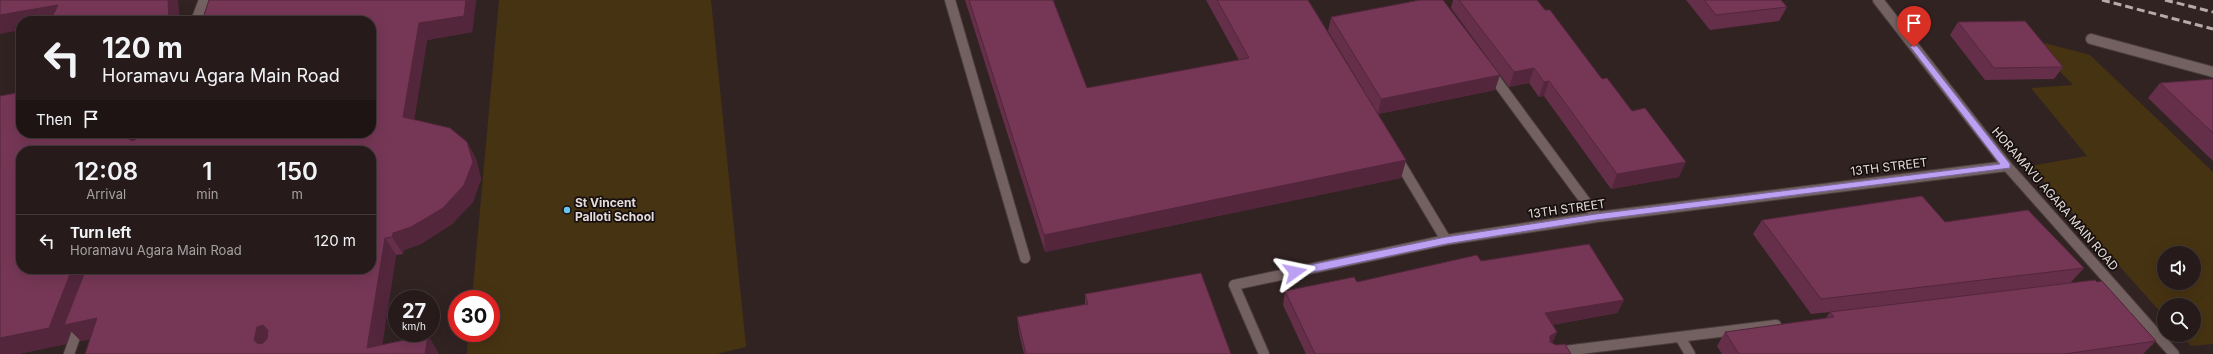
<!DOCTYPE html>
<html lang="en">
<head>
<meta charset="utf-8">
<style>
  body { margin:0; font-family:Inter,sans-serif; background:#322727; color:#f1f3f6; height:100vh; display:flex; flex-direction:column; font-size:15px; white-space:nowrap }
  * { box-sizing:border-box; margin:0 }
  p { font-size:13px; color:#a4a1a2 }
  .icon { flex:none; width:22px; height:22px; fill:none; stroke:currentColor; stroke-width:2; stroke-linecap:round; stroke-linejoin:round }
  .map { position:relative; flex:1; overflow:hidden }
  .details { position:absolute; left:16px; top:146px; width:360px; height:128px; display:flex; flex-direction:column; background:#261a1a; border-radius:16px; box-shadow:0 4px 16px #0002,0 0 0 1px #423839 }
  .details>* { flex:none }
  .banner { position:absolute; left:16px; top:16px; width:360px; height:122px; border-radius:16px; box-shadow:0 4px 16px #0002,0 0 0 1px #423839; background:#261a1a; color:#f1f3f6; overflow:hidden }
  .fabs { position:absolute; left:2157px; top:246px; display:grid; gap:8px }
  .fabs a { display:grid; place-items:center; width:44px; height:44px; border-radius:50%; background:#261a1a; box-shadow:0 4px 16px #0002,0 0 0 1px #423839; font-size:20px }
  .speed { position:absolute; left:388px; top:290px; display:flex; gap:8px; font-size:20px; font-weight:700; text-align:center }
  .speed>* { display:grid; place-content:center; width:52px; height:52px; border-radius:50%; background:#261a1a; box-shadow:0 4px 16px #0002,0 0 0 1px #423839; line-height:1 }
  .speed small { font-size:10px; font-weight:400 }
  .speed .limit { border:6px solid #d22; background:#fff; color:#111 }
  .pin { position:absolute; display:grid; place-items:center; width:34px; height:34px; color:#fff; margin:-41px -17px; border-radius:50% 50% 50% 0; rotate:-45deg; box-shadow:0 0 4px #0007 }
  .pin .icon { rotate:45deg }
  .me { position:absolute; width:44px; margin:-22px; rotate:78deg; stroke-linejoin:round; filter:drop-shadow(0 0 3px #0008) }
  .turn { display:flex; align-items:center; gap:14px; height:84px; padding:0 20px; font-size:18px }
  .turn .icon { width:52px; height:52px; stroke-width:2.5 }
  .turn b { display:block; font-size:28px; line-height:34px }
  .then { display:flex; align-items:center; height:38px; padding:0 20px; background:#0003; gap:8px; font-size:15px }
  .eta { display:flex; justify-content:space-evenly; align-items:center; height:68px; text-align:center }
  .eta b { font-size:24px; font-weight:600; line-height:28px }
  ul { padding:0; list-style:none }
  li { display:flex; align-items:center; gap:12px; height:52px; padding:0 20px; border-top:1px solid #423839 }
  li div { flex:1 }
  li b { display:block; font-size:15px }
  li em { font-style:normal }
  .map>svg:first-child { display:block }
  .green { fill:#463312; fill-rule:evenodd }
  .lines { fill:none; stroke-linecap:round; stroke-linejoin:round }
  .street-casing { stroke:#4b3e3d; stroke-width:12 }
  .secondary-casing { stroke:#4b3e3d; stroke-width:12 }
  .street { stroke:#736161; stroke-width:10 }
  .secondary { stroke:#736161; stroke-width:10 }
  .rail { stroke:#b6abaa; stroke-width:3; stroke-dasharray:8 4; stroke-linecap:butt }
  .wall { fill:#652f4a; fill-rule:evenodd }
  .shaded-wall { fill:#53263c }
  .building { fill:#763756; stroke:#53263c; fill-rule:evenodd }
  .route { fill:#bca0f2; stroke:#7a689d }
  .poi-dot { fill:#6ac3f1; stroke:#150f0e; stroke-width:1.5 }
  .labels { text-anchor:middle; stroke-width:3.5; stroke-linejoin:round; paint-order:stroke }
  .street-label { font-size:12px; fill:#e5dbda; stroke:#150f0e }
  .poi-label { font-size:12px; font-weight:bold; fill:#e5dbda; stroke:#150f0e; text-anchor:start }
</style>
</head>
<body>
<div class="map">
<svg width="2213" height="354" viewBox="0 0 2213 354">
  <rect width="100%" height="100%" fill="#322323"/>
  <path class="green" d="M 499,0 L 711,0 L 746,347 L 716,354 L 467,354 L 468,333 L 491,333 L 491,299 L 472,299 Z
    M 2029,39 L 2090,55 L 2213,172 L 2213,344 L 2191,346 L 2181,335 L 2194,335 L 2194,305 L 2164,305 L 2164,316 L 2030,166 L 2087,156 L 2031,88 L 2073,85 ZM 2164,253 L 2194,253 L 2194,283 L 2164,283 Z"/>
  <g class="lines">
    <g class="street-casing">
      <path id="street" d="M 950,0 L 1025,258
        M 196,21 L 204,0
        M 2091,39 L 2213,72
        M 1490,72 L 1597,217
        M 1397,158 L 1446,240
        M 1680,337 L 1690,354
        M 1556,352 L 1776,325
        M 69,354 L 80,323
        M 1264,354 L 1234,285 L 1446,240 L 1597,217 L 2007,166"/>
    </g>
    <g class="secondary-casing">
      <path id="secondary" d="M 1878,0 L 2007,166 L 2174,354"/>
    </g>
    <use href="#street" class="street"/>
    <use href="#secondary" class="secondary"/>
    <path class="rail" d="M 2102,0 L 2213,29
      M 2165,0 L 2213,12"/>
  </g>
  <path class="wall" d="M 209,0 L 476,0 L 472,32 L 427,40 L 414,120 L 467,142 L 476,159 L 481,179 L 473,202 L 452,224 L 421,244 L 404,250 L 403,254 L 396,255 L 382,345 L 425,354 L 90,339 L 81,341 L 71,331 L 66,344 L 18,354 L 0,354 L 21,133 L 371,133 ZM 21,151 L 371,269 L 21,269 Z
    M 965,0 L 1053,0 L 1087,88 L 1239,60 L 1206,0 L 1308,0 L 1406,160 L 1401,178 L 1045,252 Z
    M 1453,0 L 1537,0 L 1545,10 L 1602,79 L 1679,177 L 1611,189 L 1544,96 L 1539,97 L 1529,83 L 1509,87 L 1451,8 Z
    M 1686,0 L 1781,0 L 1787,7 L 1779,21 L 1710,30 Z
    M 1331,17 L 1495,90 L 1378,114 L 1328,31 Z
    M 1958,22 L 2063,67 L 2054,79 L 1985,80 L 1950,35 Z
    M 2213,79 L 2213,161 L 2148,98 L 2160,83 Z
    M 1762,220 L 1945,222 L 2084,268 L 2071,282 L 2156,341 L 2143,354 L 1722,354 L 1717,346 L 1725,332 L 1826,318 L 1830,312 L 1811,314 L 1753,234 Z
    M 1481,261 L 1624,300 L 1617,313 L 1552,325 L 1557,332 L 1552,343 L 1571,354 L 1306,354 L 1283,305 L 1285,291 L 1357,282 Z
    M 1085,294 L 1231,354 L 1024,354 L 1019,333 L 1017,317 L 1085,304 Z"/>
  <path class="shaded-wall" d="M 168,0 L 178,0 L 180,21 L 169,21 Z
    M 466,0 L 476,0 L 472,32 L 427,40 L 412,134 L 403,117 L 419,23 Z
    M 58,5 L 70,21 L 21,21 L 21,30 L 0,34 L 0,15 Z
    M 1534,68 L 1529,83 L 1509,87 L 1514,72 Z
    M 1500,75 L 1495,90 L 1378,114 L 1381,99 Z
    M 1549,81 L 1544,96 L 1539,97 L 1544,82 Z
    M 127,133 L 146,133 L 140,149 L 127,138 Z
    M 467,142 L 476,159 L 481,179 L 473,202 L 452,224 L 421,244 L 404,250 L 403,254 L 392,237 L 393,233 Z
    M 1406,160 L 1401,178 L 1045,252 L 1044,235 Z
    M 1686,162 L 1679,177 L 1611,189 L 1617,174 Z
    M 385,238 L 396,255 L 381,354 L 367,348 Z
    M 72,269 L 94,269 L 97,318 L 113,334 L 81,341 L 71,331 L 66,344 L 18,354 L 0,354 L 0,338 Z
    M 1624,300 L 1617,313 L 1539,327 L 1545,313 Z
    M 263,325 L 276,342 L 266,354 L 254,340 L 257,327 Z
    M 1557,332 L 1551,345 L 1550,336 Z
    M 428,335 L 438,352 L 438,354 L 425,354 Z"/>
  <path class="building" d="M 0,0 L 168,0 L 169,21 L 50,21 L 58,5 L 0,15 Z
    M 209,0 L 466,0 L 464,16 L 419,23 L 403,117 L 450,128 L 467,142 L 473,162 L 464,185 L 443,208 L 411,227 L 393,233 L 392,237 L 385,238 L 367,348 L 428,335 L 425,354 L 85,354 L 97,318 L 64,325 L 86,269 L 371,269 L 371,151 L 21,151 L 21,269 L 72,269 L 49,328 L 0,338 L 0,96 L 16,93 L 21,82 L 21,133 L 127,133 L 127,138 L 133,141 L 139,137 L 140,133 L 371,133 L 371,21 L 202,21 ZM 263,325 L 268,330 L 267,339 L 262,344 L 257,343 L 254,340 L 257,327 Z
    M 969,0 L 1053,0 L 1087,88 L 1249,58 L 1217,0 L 1308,0 L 1406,160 L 1044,235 Z
    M 1420,0 L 1443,0 L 1500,75 L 1381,99 L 1331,17 Z
    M 1459,0 L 1537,0 L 1545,10 L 1550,10 L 1602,79 L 1607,78 L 1632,111 L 1645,108 L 1686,162 L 1617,174 L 1549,81 L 1544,82 L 1534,68 L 1514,72 Z
    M 1704,0 L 1781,0 L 1787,7 L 1716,15 Z
    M 2025,21 L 2063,67 L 1994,68 L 1958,22 Z
    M 2213,79 L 2213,133 L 2160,83 Z
    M 1922,196 L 1945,222 L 2028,210 L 2084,268 L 1821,299 L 1762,220 Z
    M 1589,244 L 1624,300 L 1545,313 L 1557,332 L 1550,336 L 1550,342 L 1556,345 L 1565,344 L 1571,354 L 1315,354 L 1285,291 L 1354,277 L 1357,282 L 1477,255 L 1481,261 Z
    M 1201,273 L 1231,354 L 1026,354 L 1017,317 L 1088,304 L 1085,294 Z
    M 2095,280 L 2097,282 L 2102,281 L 2156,341 L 2064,354 L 1739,354 L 1725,332 L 1834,317 L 1830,312 Z"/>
  <path class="route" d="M 1914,45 L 1917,46 L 2010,164 L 2010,168 L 1596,220 L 1446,244 L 1295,276 L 1290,272 L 1295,268 L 1446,237 L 1596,214 L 2000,164 L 1912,49 L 1910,47 Z"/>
  <circle class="poi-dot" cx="567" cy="210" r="4"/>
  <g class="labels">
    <g class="street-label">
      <text transform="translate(1889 167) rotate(-7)" y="4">13TH STREET</text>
      <text transform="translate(2055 199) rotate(49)" y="4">HORAMAVU AGARA MAIN ROAD</text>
      <text transform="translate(1567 209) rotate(-8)" y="4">13TH STREET</text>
    </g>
    <g class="poi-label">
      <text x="575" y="207">St Vincent<tspan x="575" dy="14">Palloti School</tspan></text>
    </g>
  </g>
</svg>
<div class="fabs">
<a><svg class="icon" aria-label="sound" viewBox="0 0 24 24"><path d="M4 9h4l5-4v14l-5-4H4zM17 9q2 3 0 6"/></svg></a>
<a><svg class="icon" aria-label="search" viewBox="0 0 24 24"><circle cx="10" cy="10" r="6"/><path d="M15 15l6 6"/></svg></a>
</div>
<div class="speed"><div>27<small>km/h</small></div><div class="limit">30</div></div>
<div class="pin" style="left:1914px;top:47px;background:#d93025"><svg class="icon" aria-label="arrive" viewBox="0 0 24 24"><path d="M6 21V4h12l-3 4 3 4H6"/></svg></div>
<svg class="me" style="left:1295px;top:272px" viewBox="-20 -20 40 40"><path d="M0-17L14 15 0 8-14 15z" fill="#bca0f2" stroke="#fff" stroke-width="4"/></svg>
<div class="banner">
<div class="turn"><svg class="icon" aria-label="left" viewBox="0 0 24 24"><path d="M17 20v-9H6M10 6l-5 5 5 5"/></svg><div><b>120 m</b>Horamavu Agara Main Road</div></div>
<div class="then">Then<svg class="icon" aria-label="arrive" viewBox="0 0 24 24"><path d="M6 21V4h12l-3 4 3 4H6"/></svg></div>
</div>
<section class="details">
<div class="eta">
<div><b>12:08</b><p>Arrival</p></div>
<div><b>1</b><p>min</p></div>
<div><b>150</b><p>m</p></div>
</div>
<ul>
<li><svg class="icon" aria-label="left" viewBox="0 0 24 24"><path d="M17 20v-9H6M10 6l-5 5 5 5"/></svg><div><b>Turn left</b><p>Horamavu Agara Main Road</p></div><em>120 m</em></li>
</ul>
</section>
</div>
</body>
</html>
